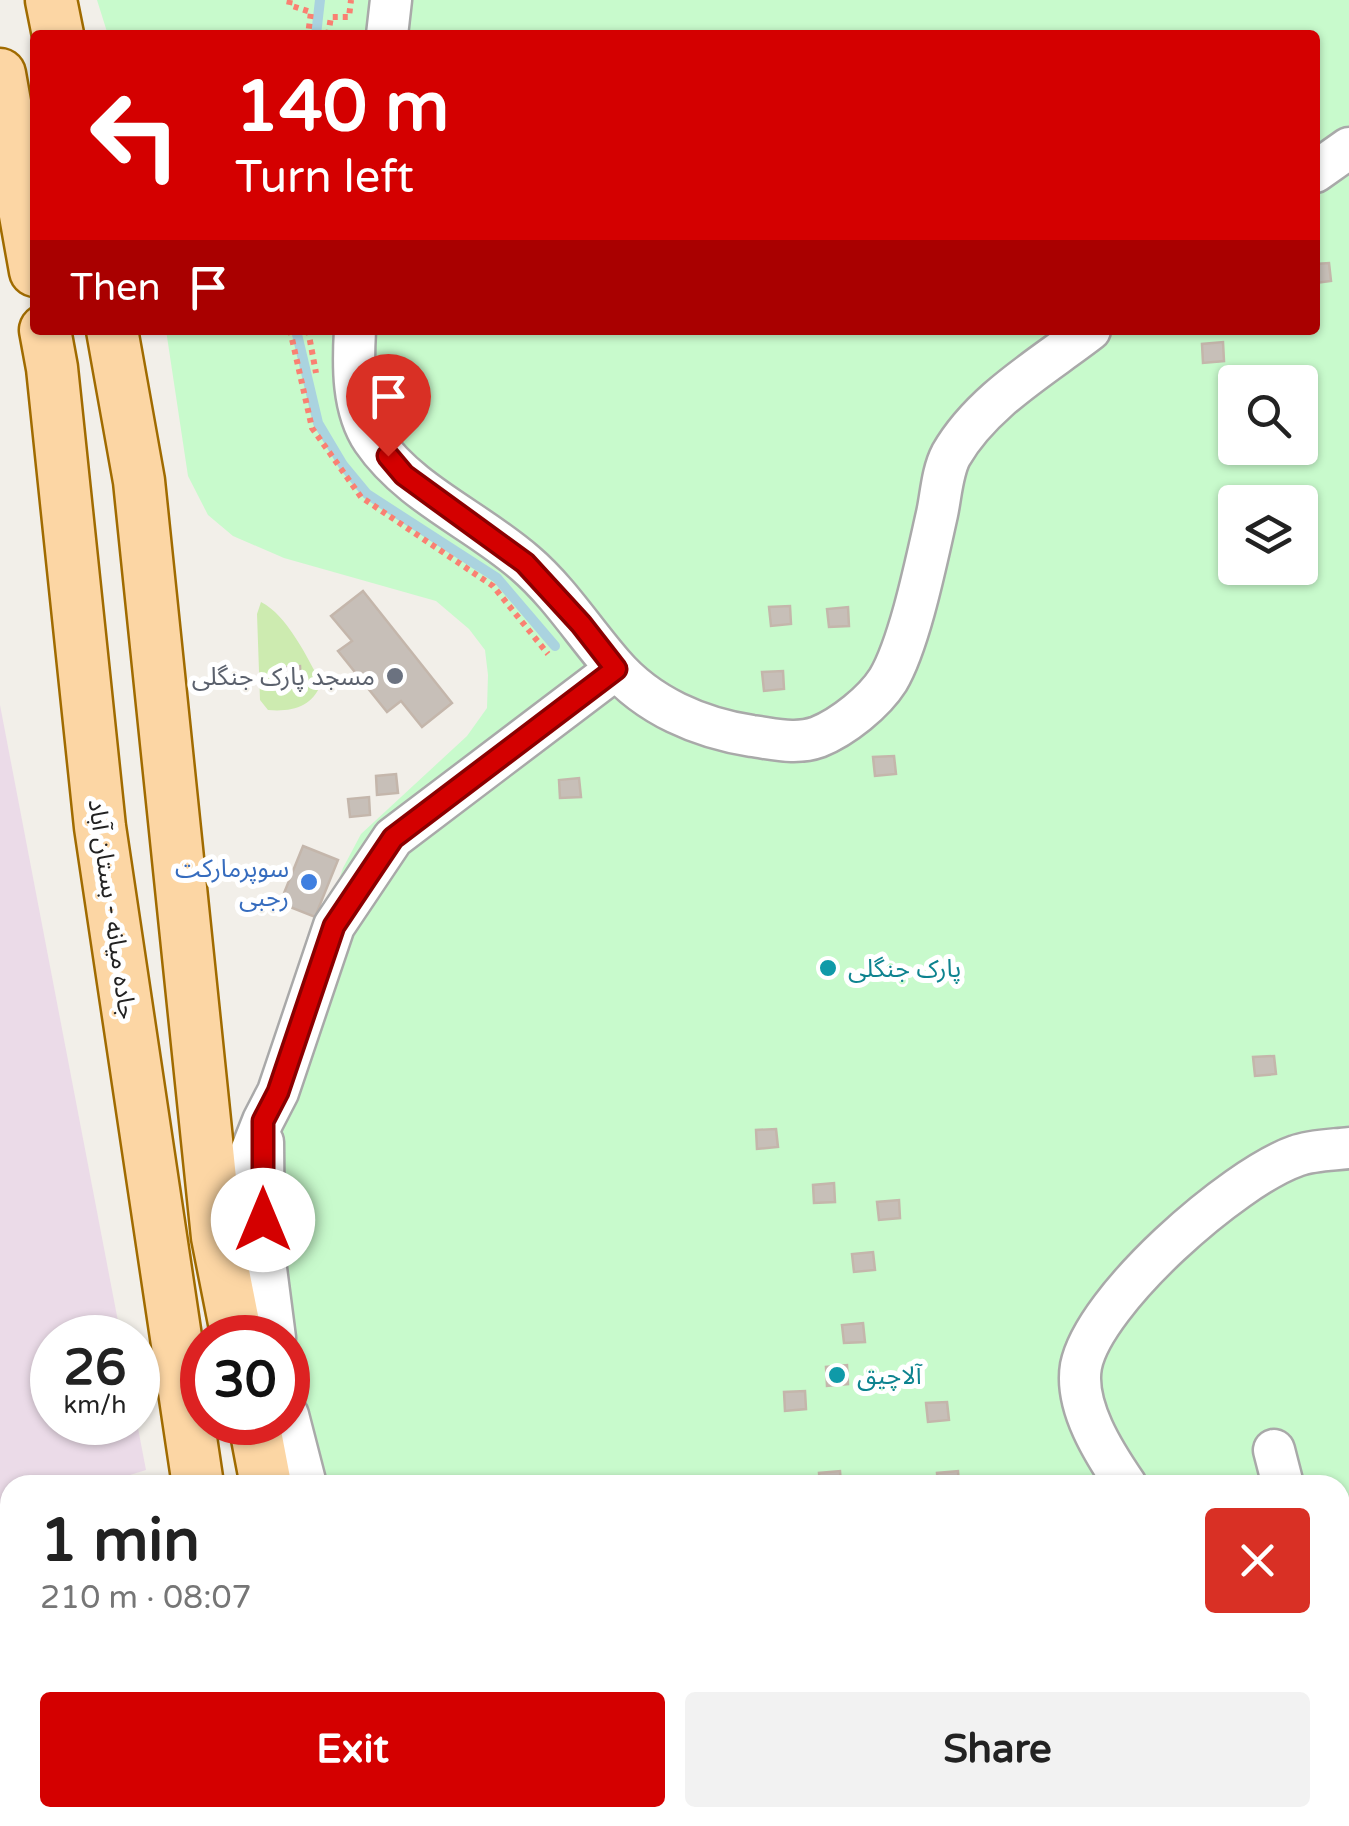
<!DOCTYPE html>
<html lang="en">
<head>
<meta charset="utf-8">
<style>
  body { margin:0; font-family:"Varela Round","Noto Sans Arabic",sans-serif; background:#f2f2f2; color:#222; height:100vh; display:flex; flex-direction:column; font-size:38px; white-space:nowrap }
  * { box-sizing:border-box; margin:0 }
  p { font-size:32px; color:#767676 }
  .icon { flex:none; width:55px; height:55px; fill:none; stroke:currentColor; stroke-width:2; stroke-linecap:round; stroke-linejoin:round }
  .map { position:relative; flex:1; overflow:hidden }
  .sheet { position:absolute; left:0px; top:1475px; width:1350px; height:352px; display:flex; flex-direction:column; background:#fff; border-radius:30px 30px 0 0; box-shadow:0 2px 8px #0004 }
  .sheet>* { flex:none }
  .guide { position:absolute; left:30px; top:30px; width:1290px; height:305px; border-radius:10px; box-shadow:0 2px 8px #0004; background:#d40000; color:#fff; overflow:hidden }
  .tools { position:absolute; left:1218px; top:365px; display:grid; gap:20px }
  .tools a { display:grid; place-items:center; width:100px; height:100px; border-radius:10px; background:#fff; box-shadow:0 2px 8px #0004; font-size:50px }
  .speed { position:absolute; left:30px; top:1315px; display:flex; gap:20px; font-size:50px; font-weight:700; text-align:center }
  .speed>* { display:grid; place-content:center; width:130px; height:130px; border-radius:50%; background:#fff; box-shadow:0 2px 8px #0004; line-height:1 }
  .speed small { font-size:25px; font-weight:400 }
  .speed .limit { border:15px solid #d22; background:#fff; color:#111 }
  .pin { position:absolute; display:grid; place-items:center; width:85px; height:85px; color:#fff; margin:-102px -42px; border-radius:50% 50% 50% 0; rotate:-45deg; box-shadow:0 0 10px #0007 }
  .pin .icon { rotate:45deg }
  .me { position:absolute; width:110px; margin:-55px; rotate:0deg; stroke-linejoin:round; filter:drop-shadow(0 0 8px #0008) }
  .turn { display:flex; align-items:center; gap:35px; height:210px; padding:0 40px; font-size:45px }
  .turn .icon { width:130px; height:130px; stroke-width:2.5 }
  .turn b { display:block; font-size:70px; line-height:85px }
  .then { display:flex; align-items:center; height:95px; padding:0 40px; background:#0003; gap:20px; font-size:38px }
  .round { display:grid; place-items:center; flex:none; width:105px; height:105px; border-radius:10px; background:#f2f2f2 }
  .overview { display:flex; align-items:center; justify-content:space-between; height:170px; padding:0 40px }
  h1 { font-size:60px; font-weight:700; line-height:75px }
  .action { display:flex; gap:20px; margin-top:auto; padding:20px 40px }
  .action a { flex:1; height:115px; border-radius:10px; background:#d40000; color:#fff; font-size:40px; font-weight:700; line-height:115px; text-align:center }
  .action a+a { background:#f2f2f2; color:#222 }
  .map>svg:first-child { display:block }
  .industrial { fill:#ebdbe8 }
  .grass { fill:#cdebb0 }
  .park { fill:#c8facc; fill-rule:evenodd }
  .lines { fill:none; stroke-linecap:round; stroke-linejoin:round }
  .stream { stroke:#aad3df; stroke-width:10 }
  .building { fill:#c7bfb8; stroke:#c4b6ab; stroke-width:2.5 }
  .minor-casing { stroke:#a9a9a9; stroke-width:45 }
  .major-casing { stroke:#a06b00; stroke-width:55 }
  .path { stroke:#fa8072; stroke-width:6; stroke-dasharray:5 5; stroke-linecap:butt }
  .minor { stroke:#fff; stroke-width:40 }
  .major { stroke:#fcd6a4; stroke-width:50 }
  .route-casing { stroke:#8a0000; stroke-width:25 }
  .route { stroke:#d40000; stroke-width:18 }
  .worship-dot { fill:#6b7280; stroke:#fff; stroke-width:4 }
  .shop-dot { fill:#3f7fe0; stroke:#fff; stroke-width:4 }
  .culture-dot { fill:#0f9aa8; stroke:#fff; stroke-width:4 }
  .labels { text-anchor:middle; stroke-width:10; stroke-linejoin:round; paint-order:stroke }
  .worship-label { font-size:25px; fill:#5b616d; stroke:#fff; text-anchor:end }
  .shop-label { font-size:25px; fill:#366cbe; stroke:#fff; text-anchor:end }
  .street-label { font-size:25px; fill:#222; stroke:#fff }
  .culture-label { font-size:25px; fill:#0d838f; stroke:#fff; text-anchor:start }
</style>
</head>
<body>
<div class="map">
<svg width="1349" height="1826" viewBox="0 0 1349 1826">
  <rect width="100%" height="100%" fill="#f2efe9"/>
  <path class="industrial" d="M 0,705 L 121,1337 L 52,1338 L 52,1422 L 137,1423 L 146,1470 L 98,1485 L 10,1485 L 10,1512 L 0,1515 Z
    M 109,1818 L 245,1818 L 249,1826 L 97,1826 Z"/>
  <path class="grass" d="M 261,602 C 287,615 307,657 321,683 C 313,707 292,712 268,710 L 260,700 L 257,614 Z"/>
  <path class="park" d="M 97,0 L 1349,0 L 1349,1826 L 427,1826 L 423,1818 L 1340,1818 L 1340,1485 L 323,1485 L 288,1353 L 272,1069 L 343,868 L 361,834 L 467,736 L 487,708 L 488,675 L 485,650 L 469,629 L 436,601 L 284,558 L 233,536 L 208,515 L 188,476 L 166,330 L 1315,330 L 1315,35 L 108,35 ZM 1235,382 L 1300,382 L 1300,448 L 1235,448 ZM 1235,502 L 1300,502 L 1300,568 L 1235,568 Z"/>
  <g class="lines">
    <path class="stream" d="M 316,35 L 320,0
      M 296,330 L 318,423 L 343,465 L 367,494 L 497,578 L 555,646"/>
  </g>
  <path class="building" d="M 1329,263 L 1331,281 L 1315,283 L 1315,264 Z
    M 1223,342 L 1224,361 L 1203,363 L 1202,344 Z
    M 363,591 L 452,703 L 422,727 L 401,701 L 387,712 L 338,651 L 352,641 L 331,616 Z
    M 790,606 L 791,624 L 771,626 L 769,607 Z
    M 848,607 L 849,626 L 829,627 L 827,609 Z
    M 300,666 L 301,684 L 280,686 L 279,668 Z
    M 783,671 L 784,689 L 764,691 L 762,672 Z
    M 894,756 L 896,774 L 875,776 L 873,757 Z
    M 396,774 L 398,793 L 377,795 L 376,776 Z
    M 579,778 L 581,797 L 560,798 L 559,780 Z
    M 369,797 L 370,815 L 350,817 L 348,799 Z
    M 303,846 L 338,860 L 315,917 L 280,903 Z
    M 1274,1056 L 1276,1074 L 1255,1076 L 1253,1057 Z
    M 776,1129 L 778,1147 L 757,1149 L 756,1130 Z
    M 834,1183 L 835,1202 L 814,1203 L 813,1185 Z
    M 899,1200 L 900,1218 L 879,1220 L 877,1202 Z
    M 873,1252 L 875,1270 L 854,1272 L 852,1254 Z
    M 863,1323 L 865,1342 L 844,1343 L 842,1325 Z
    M 847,1365 L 848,1384 L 827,1386 L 826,1367 Z
    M 805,1391 L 806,1409 L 785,1411 L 784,1392 Z
    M 947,1402 L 949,1420 L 928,1422 L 926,1403 Z
    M 840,1471 L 841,1485 L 820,1485 L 819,1473 Z
    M 958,1471 L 959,1485 L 938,1485 L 937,1473 Z"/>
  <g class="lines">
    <g class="minor-casing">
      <path id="minor" d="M 387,35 L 391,0
        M 1315,172 L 1349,148
        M 355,330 C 353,365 352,409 373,440 C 410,494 476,520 525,563 C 559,592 584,632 613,665 C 648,706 700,728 752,736 C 775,739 796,745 818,737 C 843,727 874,702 888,680 C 910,643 927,558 937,514 C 941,496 942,472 951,455 C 982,401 1042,367 1090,330
        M 263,1142 L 264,1253 L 275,1338
        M 218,1235 L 263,1121 L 278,1092 L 334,926 L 393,838 L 616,669
        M 288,1415 L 306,1485
        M 1274,1450 L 1283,1485
        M 1126,1485 C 1104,1453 1074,1406 1081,1366 C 1094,1300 1233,1178 1296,1156 C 1312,1150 1332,1150 1349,1148
        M 408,1818 L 411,1826
        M 1300,1826 L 1301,1818"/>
    </g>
    <g class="major-casing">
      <path id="major" d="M 51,0 L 58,35
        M 0,74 L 35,271
        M 45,330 L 52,368 L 100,827 L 198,1485
        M 112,330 L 139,481 L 217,1237 L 237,1338
        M 254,1422 L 266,1485
        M 280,1818 L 283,1826
        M 357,1818 L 360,1826"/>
    </g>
    <path class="path" d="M 290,0 L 289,5 L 311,12 L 308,35
      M 328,35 L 331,17 L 349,17 L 351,0
      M 290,330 L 312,428 L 361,497 L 493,586 L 548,654
      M 308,330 L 316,373"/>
    <use href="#minor" class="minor"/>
    <use href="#major" class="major"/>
  </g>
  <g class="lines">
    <g class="route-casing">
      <path id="route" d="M 263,1220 L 263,1121 L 278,1092 L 334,926 L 393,838 L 616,669 L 581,624 L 525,563 L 404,475 L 388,456"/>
    </g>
    <use href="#route" class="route"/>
  </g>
  <circle class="worship-dot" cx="395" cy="676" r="10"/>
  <circle class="shop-dot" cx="309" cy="882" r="10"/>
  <g class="culture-dot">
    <circle cx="828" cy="968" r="10"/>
    <circle cx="837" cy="1375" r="10"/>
  </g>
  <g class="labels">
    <g class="worship-label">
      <text x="375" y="685">مسجد پارک جنگلی</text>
    </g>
    <g class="shop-label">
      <text x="289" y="877">سوپرمارکت<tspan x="289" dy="29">رجبی</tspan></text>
    </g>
    <g class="street-label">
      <text transform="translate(113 909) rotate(82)" y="9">جاده میانه - بستان آباد</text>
    </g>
    <g class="culture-label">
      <text x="848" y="977">پارک جنگلی</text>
      <text x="857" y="1384">آلاچیق</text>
    </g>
  </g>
</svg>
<div class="tools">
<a><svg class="icon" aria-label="search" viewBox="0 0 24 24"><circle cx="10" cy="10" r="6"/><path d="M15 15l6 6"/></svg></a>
<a><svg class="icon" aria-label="layers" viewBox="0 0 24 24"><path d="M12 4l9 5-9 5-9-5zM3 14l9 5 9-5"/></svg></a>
</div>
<div class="speed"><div>26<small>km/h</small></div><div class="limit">30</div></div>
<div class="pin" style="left:388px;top:456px;background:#d93025"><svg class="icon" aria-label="arrive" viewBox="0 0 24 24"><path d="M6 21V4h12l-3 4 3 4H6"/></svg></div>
<svg class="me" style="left:263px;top:1220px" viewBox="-20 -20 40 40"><circle r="19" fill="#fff"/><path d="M0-13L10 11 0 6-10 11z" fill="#d40000"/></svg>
<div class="guide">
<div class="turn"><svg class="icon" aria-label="left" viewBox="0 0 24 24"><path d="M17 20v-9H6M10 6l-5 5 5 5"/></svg><div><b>140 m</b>Turn left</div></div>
<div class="then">Then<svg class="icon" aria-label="arrive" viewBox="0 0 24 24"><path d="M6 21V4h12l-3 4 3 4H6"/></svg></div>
</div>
<section class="sheet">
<div class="overview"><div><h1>1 min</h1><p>210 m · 08:07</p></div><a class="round" style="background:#d93025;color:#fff"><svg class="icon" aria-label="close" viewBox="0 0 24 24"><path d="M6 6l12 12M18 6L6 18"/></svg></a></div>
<div class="action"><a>Exit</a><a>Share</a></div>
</section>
</div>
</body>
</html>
